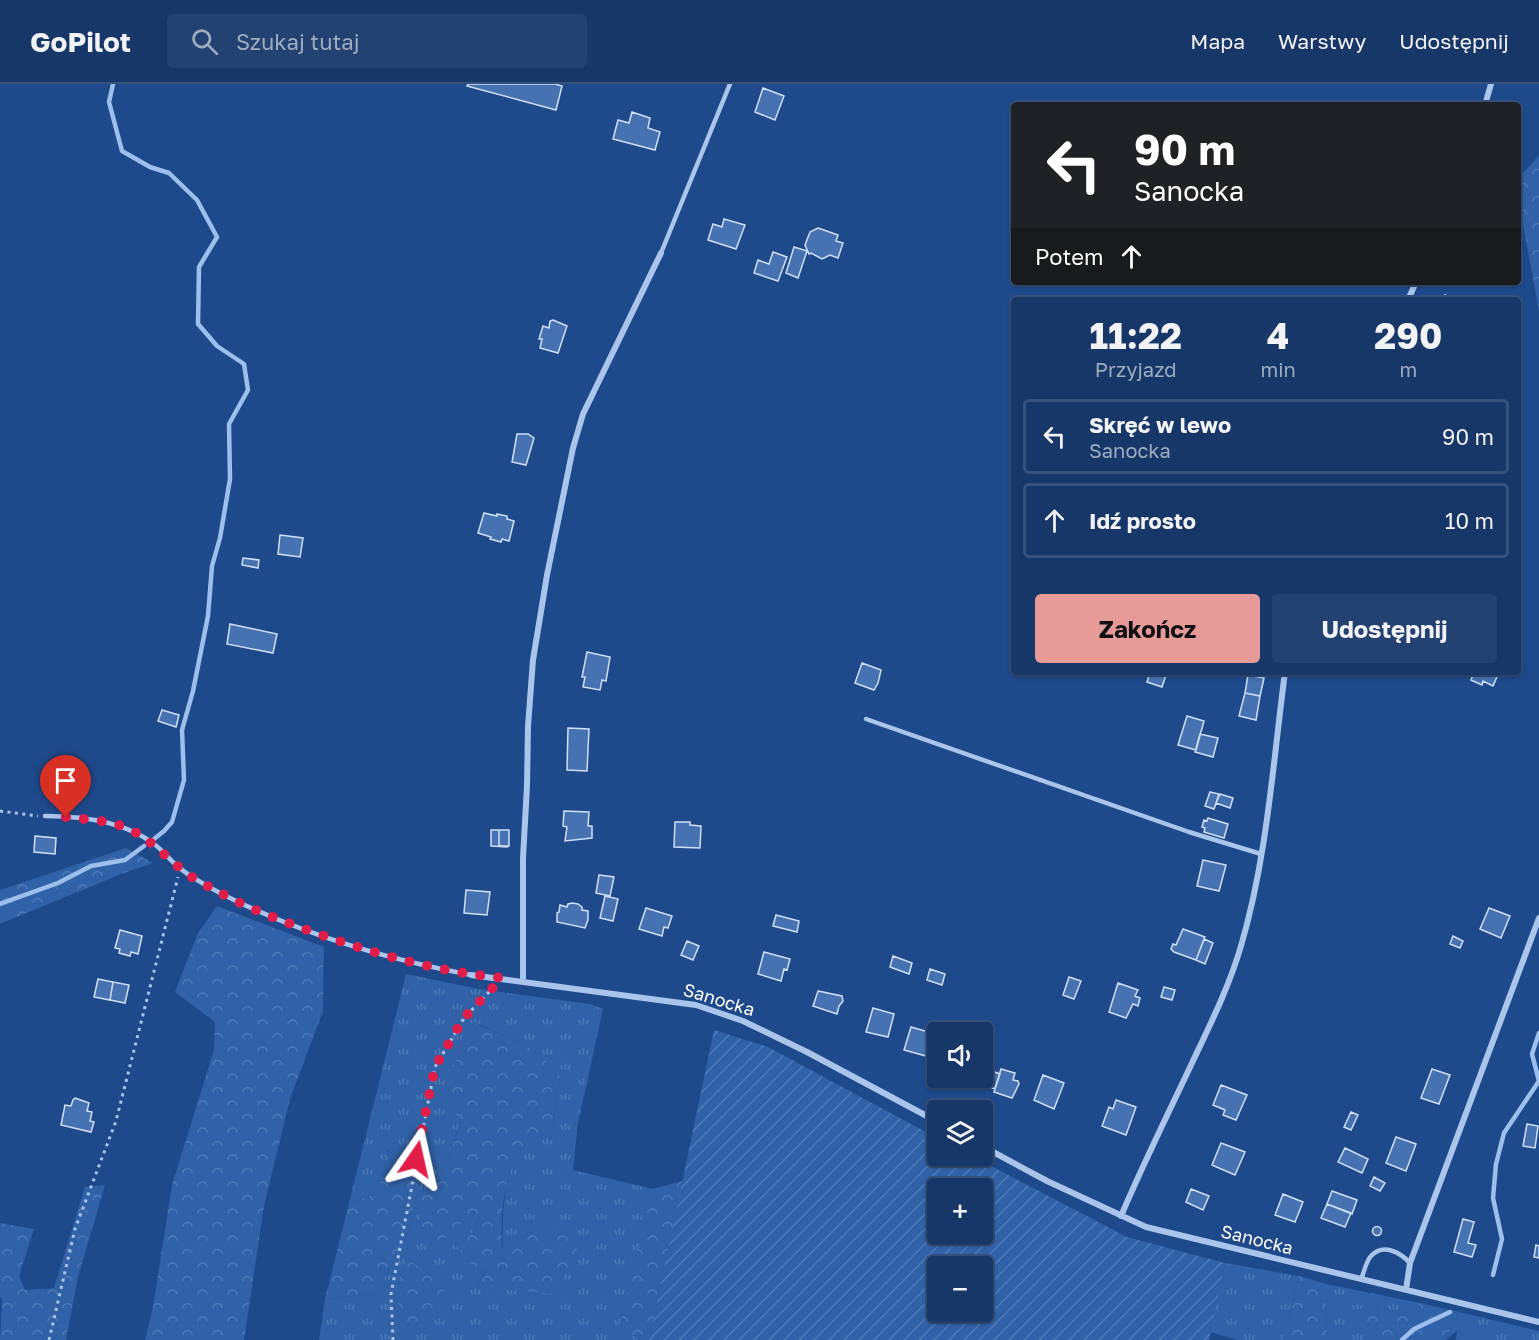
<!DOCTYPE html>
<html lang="pl">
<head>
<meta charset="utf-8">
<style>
  body { margin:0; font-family:"Golos Text",sans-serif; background:#234271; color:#f1f3f6; height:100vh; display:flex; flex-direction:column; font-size:22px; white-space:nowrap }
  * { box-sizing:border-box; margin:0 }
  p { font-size:20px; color:#9eacc0 }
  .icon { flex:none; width:33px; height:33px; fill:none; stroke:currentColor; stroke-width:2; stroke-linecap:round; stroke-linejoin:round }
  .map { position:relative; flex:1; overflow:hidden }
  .details { position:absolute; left:1011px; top:213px; width:510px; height:378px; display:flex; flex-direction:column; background:#163768; border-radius:6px; box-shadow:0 2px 4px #0004,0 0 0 2px #35517c }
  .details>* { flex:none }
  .banner { position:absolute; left:1011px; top:18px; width:510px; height:183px; border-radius:6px; box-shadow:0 2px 4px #0004,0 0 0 2px #35517c; background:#202124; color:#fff; overflow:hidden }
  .buttons { position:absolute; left:927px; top:938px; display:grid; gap:12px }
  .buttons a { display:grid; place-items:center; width:66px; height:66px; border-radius:6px; background:#163768; box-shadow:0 2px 4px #0004,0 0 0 2px #35517c; font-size:30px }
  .pin { position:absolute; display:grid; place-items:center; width:51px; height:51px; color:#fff; margin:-62px -26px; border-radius:50% 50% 50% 0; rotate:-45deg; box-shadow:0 0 6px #0007 }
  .pin .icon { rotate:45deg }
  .me { position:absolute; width:66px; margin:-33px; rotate:11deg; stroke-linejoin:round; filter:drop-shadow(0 0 4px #0008) }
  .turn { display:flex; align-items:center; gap:21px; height:126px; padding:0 24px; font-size:27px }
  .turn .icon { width:78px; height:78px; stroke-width:2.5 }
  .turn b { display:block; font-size:42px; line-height:51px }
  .then { display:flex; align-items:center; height:57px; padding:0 24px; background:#0003; gap:12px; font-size:22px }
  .eta { display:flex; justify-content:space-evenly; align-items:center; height:102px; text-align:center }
  .eta b { font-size:36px; font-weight:700; line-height:42px }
  .action { display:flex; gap:12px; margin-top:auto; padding:12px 24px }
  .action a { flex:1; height:69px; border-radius:6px; background:#e69b98; color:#111; font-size:24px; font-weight:700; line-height:69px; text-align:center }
  .action a+a { background:#234271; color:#f1f3f6 }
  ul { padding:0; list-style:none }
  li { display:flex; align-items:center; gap:18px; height:75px; margin:0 12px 9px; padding:0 12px; border:3px solid #35517c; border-radius:6px }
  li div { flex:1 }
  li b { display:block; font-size:22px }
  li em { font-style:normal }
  header { display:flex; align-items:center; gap:36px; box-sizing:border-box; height:84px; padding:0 30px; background:#163768; border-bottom:2px solid #35517c }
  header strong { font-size:28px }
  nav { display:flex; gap:33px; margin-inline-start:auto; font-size:21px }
  .search { width:420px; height:54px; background:#234271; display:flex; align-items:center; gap:15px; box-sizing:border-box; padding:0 21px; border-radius:6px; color:#9eacc0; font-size:22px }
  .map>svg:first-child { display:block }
  .grass { fill:url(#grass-tufts); fill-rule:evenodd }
  .forest { fill:url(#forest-crowns) }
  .garden { fill:url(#garden-furrows); fill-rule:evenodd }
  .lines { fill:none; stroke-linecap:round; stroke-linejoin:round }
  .stream { stroke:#9dbfed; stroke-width:4.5 }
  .building { fill:#4672b2; stroke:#cfe0f9; stroke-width:1.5 }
  .path { stroke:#a9c5ec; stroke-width:3; stroke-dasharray:3 4.5; stroke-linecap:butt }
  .lane { stroke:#a9c5ec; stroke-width:4.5 }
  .street { stroke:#a9c5ec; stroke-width:6 }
  .route { stroke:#e11d48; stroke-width:10; stroke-dasharray:0 18 }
  .labels { text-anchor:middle; stroke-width:5; stroke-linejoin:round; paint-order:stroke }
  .street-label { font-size:18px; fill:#fff; stroke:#1e498a }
</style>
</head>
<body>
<header>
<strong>GoPilot</strong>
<div class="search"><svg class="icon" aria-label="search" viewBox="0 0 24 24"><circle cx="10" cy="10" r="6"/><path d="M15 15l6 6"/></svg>Szukaj tutaj</div>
<nav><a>Mapa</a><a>Warstwy</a><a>Udostępnij</a></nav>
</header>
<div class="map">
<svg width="1539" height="1256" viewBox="0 0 1539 1256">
  <defs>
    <pattern id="grass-tufts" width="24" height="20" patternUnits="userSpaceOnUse" patternTransform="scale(1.5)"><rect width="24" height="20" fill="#3162a8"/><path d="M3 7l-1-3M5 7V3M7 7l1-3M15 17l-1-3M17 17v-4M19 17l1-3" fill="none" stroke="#507ab5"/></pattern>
    <pattern id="forest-crowns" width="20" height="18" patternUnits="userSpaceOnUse" patternTransform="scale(1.5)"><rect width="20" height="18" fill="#3162a8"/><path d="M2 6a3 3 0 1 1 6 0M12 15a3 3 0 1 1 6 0" fill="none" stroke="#507ab5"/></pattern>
    <pattern id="garden-furrows" width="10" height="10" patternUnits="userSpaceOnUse" patternTransform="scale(1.5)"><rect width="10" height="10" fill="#3162a8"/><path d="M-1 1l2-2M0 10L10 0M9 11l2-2" fill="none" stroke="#507ab5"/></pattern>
  </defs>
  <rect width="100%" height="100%" fill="#1e498a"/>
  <path class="grass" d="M 406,890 L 479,905 L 590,920 L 603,925 L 578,1039 L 573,1086 L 653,1105 L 619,1244 L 641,1256 L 319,1256 L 325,1215 L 375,1210 L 408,1151 L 418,1103 L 409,1079 L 385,1065 L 379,1109 L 349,1119 ZM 474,938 L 537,967 L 561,993 L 552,1044 C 543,1050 527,1057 521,1066 C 502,1094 502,1134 503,1167 L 533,1146 L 476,1203 L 488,1183 L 474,1147 L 480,1131 L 472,1128 L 441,1158 L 420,1111 L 448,1075 L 461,1037 L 448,1018 Z
    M 1225,1179 L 1299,1192 L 1284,1256 L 1238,1256 L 1210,1248 Z
    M 1326,1200 L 1420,1219 L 1402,1232 L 1378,1221 L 1352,1227 L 1367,1250 L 1363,1256 L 1327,1256 Z
    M 1459,1228 L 1539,1247 L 1539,1256 L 1497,1256 L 1457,1247 L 1445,1256 Z"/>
  <path class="forest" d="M 1539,71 L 1539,227 L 1518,113 L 1518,95 Z
    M 126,764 L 153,779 L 121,790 L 0,840 L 0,806 Z
    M 217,822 L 324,863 L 323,927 L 290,1015 L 264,1122 L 244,1256 L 145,1256 L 153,1223 L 172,1101 L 214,966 L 215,938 L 175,908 L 198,849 Z
    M 473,938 L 537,967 L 561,993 L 552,1044 C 543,1050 527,1057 521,1066 C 503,1093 499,1136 503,1167 L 533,1146 L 565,1140 L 577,1165 L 556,1210 L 476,1203 L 488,1184 L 472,1182 L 455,1160 L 474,1147 L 480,1132 L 473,1128 L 441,1158 L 429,1163 L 421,1145 L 420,1111 L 448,1075 L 461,1038 L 448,1018 L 450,990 Z
    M 384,1065 L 409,1079 L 418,1103 L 408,1151 L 375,1210 L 325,1215 L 349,1119 L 379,1109 Z
    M 683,1097 L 649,1256 L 641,1256 L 619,1244 L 652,1105 Z
    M 105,1101 L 78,1193 L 66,1256 L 0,1256 L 2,1214 L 0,1213 L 0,1139 L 34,1145 L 19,1192 L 25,1206 L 54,1204 L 85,1103 Z
    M 407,1174 L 440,1200 L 448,1214 L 408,1256 L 398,1238 L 399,1194 Z
    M 1299,1192 L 1326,1200 L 1327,1256 L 1284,1256 Z
    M 1420,1219 L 1459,1228 L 1445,1256 L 1363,1256 L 1367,1250 L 1351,1227 L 1378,1221 L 1402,1232 Z
    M 1457,1247 L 1497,1256 L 1456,1256 Z"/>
  <path class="garden" d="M 714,946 L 768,963 L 937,1054 L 938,1071 L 970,1071 L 1127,1153 L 1225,1179 L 1209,1256 L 649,1256 ZM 938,1104 L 982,1104 L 982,1149 L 938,1149 ZM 938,1182 L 982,1182 L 982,1227 L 938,1227 Z"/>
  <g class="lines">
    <path class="stream" d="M 113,0 L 109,18 L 122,67 L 150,83 L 169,89 L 197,116 L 217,153 L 199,183 L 198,240 L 217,262 L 244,280 L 248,306 L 229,340 L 230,395 L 220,454 L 212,482 L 208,532 L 193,607 L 182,646 L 184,696 L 172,738 L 164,747 L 154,755
      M 0,820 L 58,799 L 91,782 L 125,776 L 144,762
      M 1493,1191 L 1502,1155 L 1493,1114 L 1496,1080 L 1504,1049 L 1539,997 L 1532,970 L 1539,949
      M 1402,1256 L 1414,1245 L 1450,1228"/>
  </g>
  <path class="building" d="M 468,0 L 555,0 L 562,2 L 556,26 L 467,2 Z
    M 763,4 L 784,12 L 775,36 L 755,28 Z
    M 632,28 L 650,34 L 648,44 L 660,48 L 655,66 L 613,55 L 618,36 L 629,39 Z
    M 724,135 L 745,141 L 736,165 L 708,156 L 713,140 L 722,143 Z
    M 818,144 L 838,151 L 836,157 L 843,159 L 838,174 L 830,171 L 822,175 L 811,169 L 809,170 L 805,161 L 810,148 Z
    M 794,163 L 807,167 L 798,194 L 786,189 Z
    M 773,168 L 787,173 L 778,197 L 754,189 L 758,176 L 769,180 Z
    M 1445,211 L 1459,216 L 1443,216 Z
    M 553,236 L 567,242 L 558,269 L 540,264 L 542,255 L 539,255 L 543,242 L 549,244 L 550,237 Z
    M 517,350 L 528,350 L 534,354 L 526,381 L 512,378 Z
    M 484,429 L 497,432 L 497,430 L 507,432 L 507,435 L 514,437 L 509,457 L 502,455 L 501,458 L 490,455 L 491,453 L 478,449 Z
    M 280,451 L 303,454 L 300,473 L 278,470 Z
    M 243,474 L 259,476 L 258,484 L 242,481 Z
    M 230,540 L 277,550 L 273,569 L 227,560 Z
    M 587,568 L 610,573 L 606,597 L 602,596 L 600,606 L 583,603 L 585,593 L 582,593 Z
    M 862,579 L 881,586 L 878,599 L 874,606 L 855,599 Z
    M 1150,588 L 1167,588 L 1162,603 L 1147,598 Z
    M 1474,588 L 1499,588 L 1493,602 L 1483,597 L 1482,601 L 1471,596 Z
    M 1248,591 L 1264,594 L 1260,612 L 1245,609 Z
    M 1245,609 L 1260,612 L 1256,636 L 1239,632 Z
    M 162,626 L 179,631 L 176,643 L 158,637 Z
    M 1187,632 L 1204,637 L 1196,666 L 1178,661 Z
    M 568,644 L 589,645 L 587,687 L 567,686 Z
    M 1200,650 L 1218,654 L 1213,673 L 1195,668 Z
    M 1210,708 L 1219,710 L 1214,725 L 1205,722 Z
    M 1220,710 L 1233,714 L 1230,724 L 1216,719 Z
    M 564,727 L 589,728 L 588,742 L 592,742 L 592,754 L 565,757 L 567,743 L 563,742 Z
    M 1208,734 L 1228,740 L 1224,754 L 1204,748 L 1205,744 L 1202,743 L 1204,736 L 1207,737 Z
    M 675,738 L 690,738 L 690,741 L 701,742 L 700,764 L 674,763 Z
    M 491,746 L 499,746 L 499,762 L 508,763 L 491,762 Z
    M 499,746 L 509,746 L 509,762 L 499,762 Z
    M 35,752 L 56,754 L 55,770 L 34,768 Z
    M 1203,776 L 1226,781 L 1219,807 L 1197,802 Z
    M 599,791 L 614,793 L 610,812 L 596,809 Z
    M 466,806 L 490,808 L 487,831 L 464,829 Z
    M 605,812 L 618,815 L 613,837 L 600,834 Z
    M 572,819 L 578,820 L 582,823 L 582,826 L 588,827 L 588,836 L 585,844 L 557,838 L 557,829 L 559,828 L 560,821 L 567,823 L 568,820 Z
    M 646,824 L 672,832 L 668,844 L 664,843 L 662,852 L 639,845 Z
    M 1489,824 L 1510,832 L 1501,854 L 1480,845 Z
    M 776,831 L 799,837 L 797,848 L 773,842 Z
    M 1183,845 L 1205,853 L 1196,876 L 1174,868 L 1171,865 L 1173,860 L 1176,861 Z
    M 120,846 L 142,852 L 138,870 L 131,868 L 130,872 L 119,869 L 120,865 L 115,864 Z
    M 1453,852 L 1463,857 L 1460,864 L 1450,860 Z
    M 1204,855 L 1213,859 L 1205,880 L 1196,876 Z
    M 687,857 L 699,862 L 693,876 L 681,871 Z
    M 764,868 L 790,875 L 787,886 L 784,885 L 781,897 L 758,890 Z
    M 893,872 L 912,879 L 909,890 L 890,883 Z
    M 930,885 L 945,890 L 942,901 L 927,896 Z
    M 1069,893 L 1081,897 L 1074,915 L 1063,911 Z
    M 98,895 L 113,898 L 110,916 L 94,913 Z
    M 113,898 L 129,901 L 125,919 L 110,916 Z
    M 1118,899 L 1138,906 L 1135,912 L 1140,914 L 1138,922 L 1133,920 L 1126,934 L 1109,928 Z
    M 1164,903 L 1175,906 L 1172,916 L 1161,913 Z
    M 818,907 L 842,912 L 843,917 L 839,922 L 837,930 L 813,922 Z
    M 873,924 L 894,930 L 888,953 L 866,948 Z
    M 982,942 L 991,945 L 986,959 L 982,958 L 982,948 L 980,948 Z
    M 911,943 L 932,949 L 926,972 L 904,966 Z
    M 1001,985 L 1015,989 L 1013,996 L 1018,997 L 1019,1000 L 1012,1014 L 994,1008 Z
    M 1432,985 L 1450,991 L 1439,1020 L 1421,1014 Z
    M 992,987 L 1000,990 L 995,1005 L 987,1002 Z
    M 1043,991 L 1064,999 L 1054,1025 L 1034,1016 Z
    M 1221,1001 L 1247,1011 L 1236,1036 L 1223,1031 L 1225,1026 L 1213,1021 Z
    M 75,1014 L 89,1019 L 87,1027 L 92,1028 L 90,1037 L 94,1038 L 91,1048 L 61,1041 L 65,1021 L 71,1022 L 73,1016 Z
    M 1116,1016 L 1136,1023 L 1126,1051 L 1102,1042 L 1109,1023 L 1113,1025 Z
    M 1351,1028 L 1358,1031 L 1351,1046 L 1344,1043 Z
    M 1527,1040 L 1538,1042 L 1535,1064 L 1523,1062 Z
    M 1396,1053 L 1416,1060 L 1406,1087 L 1386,1079 Z
    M 1221,1059 L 1245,1068 L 1235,1091 L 1212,1081 Z
    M 1345,1064 L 1368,1075 L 1362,1089 L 1338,1078 Z
    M 1374,1093 L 1385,1099 L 1380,1107 L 1370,1102 Z
    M 1191,1105 L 1209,1112 L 1203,1126 L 1186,1118 Z
    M 1332,1107 L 1357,1116 L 1352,1130 L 1327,1120 Z
    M 1283,1110 L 1303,1118 L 1295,1138 L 1275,1131 Z
    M 1327,1120 L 1351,1129 L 1345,1143 L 1321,1134 Z
    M 1463,1135 L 1474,1138 L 1468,1159 L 1476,1161 L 1472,1173 L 1454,1168 Z
    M1372.5 1147a4.5 4.5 0 1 1 9 0a4.5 4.5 0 1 1-9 0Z
    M 1536,1161 L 1539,1162 L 1539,1174 L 1534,1173 Z"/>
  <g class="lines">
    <path class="path" d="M 0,727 L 38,732
      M 49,1256 L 75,1145 L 116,1037 L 178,793
      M 393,1256 L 391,1210 L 435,983 L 464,934 L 493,904"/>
    <path class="lane" d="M 661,169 L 730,0
      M 866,635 L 1189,748 L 1261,770
      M 45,732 C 82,732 124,737 154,760 C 164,767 171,778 181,785 C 192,794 207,802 220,809 C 298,849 385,875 471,891
      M 1361,1195 C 1364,1189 1366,1177 1371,1172 C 1383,1159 1400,1168 1410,1179"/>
    <path class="street" d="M 1485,21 L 1491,0
      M 1408,216 L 1416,198
      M 471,891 L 696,921 L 743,937 L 807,968 L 938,1038
      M 523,897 L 523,774 L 527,702 L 528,642 L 533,576 L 547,491 L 573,364 L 583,330 L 661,169
      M 982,1062 L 1047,1097 L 1146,1143 L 1539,1238
      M 1121,1132 C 1143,1080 1168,1030 1192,979 C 1210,941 1229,903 1241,862 C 1267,774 1273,679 1285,588
      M 1406,1206 L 1410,1179 L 1539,834"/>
  </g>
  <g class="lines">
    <path class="route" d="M 66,733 C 87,736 110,736 129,745 C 150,755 162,770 180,784 C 191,794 206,801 219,808 C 247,824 277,835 307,846 C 371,869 434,887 502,894 L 464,934 L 435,983 L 416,1075"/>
  </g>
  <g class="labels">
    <g class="street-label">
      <text transform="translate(719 916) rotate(17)" y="6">Sanocka</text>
      <text transform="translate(1257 1156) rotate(14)" y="6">Sanocka</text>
    </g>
  </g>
</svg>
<div class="buttons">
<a><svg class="icon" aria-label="sound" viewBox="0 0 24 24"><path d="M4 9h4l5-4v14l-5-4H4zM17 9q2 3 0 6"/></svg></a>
<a><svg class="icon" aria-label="layers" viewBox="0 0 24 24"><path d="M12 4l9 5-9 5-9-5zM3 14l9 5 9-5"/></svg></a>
<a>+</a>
<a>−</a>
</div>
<div class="pin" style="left:66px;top:733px;background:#d93025"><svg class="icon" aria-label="arrive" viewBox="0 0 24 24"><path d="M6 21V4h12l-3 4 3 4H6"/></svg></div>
<svg class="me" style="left:416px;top:1075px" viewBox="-20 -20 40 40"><path d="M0-17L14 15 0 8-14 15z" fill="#e11d48" stroke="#fff" stroke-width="4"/></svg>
<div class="banner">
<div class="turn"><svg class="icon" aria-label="left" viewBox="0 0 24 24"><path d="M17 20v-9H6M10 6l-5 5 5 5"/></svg><div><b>90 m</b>Sanocka</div></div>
<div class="then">Potem<svg class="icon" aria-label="ahead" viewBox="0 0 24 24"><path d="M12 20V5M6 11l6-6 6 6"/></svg></div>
</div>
<section class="details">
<div class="eta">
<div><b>11:22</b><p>Przyjazd</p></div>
<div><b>4</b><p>min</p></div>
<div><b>290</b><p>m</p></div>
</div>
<ul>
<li><svg class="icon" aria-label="left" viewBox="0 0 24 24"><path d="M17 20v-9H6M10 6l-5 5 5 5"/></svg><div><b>Skręć w lewo</b><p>Sanocka</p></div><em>90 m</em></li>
<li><svg class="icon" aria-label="ahead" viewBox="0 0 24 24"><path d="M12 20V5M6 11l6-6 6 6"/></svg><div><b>Idź prosto</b></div><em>10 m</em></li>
</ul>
<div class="action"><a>Zakończ</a><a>Udostępnij</a></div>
</section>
</div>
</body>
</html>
